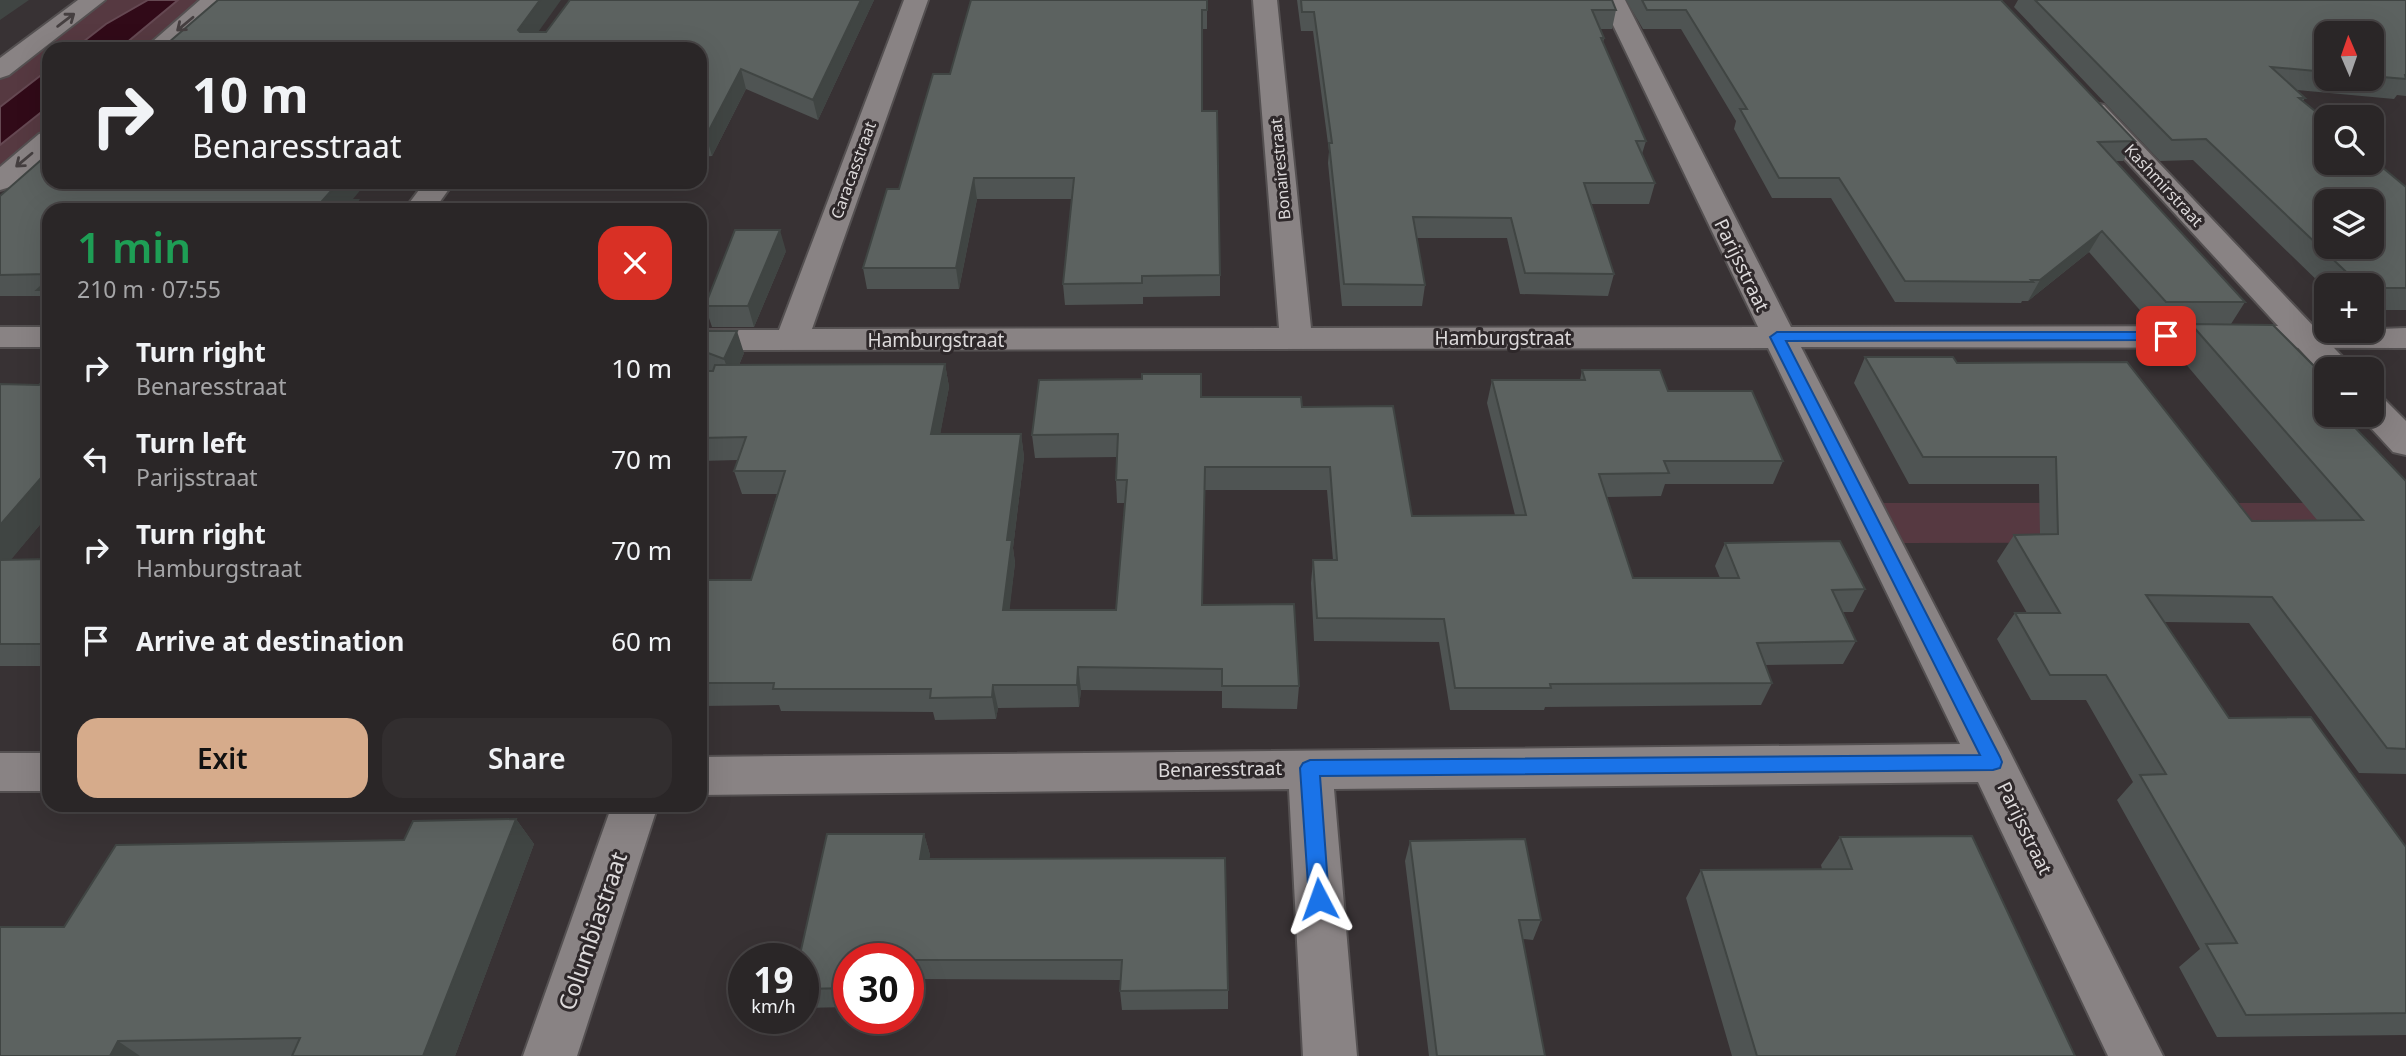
<!DOCTYPE html>
<html lang="en">
<head>
<meta charset="utf-8">
<style>
  body { margin:0; font-family:"Noto Sans",sans-serif; background:#322e2f; color:#f1f3f6; height:100vh; display:flex; flex-direction:column; font-size:26px; white-space:nowrap }
  * { box-sizing:border-box; margin:0 }
  p { font-size:23px; color:#a5a5a7 }
  .icon { flex:none; width:38px; height:38px; fill:none; stroke:currentColor; stroke-width:2; stroke-linecap:round; stroke-linejoin:round }
  .map { position:relative; flex:1; overflow:hidden }
  .drawer { position:absolute; left:42px; top:203px; width:665px; height:609px; display:flex; flex-direction:column; background:#2a2627; border-radius:21px; box-shadow:0 7px 28px #0002,0 0 0 2px #464344 }
  .drawer>* { flex:none }
  .hud { position:absolute; left:42px; top:42px; width:665px; height:147px; border-radius:21px; box-shadow:0 7px 28px #0002,0 0 0 2px #464344; background:#2a2627; color:#f1f3f6; overflow:hidden }
  .needle { width:46px; rotate:358deg }
  .tools { position:absolute; left:2314px; top:21px; display:grid; gap:14px }
  .tools a { display:grid; place-items:center; width:70px; height:70px; border-radius:14px; background:#2a2627; box-shadow:0 7px 28px #0002,0 0 0 2px #464344; font-size:35px }
  .speed { position:absolute; left:728px; top:943px; display:flex; gap:14px; font-size:35px; font-weight:700; text-align:center }
  .speed>* { display:grid; place-content:center; width:91px; height:91px; border-radius:50%; background:#2a2627; box-shadow:0 7px 28px #0002,0 0 0 2px #464344; line-height:1 }
  .speed small { font-size:18px; font-weight:400 }
  .speed .limit { border:10px solid #d22; background:#fff; color:#111 }
  .pin { position:absolute; display:grid; place-items:center; width:60px; height:60px; color:#fff; margin:-30px; border-radius:14px; box-shadow:0 4px 10px #0006 }
  .me { position:absolute; width:77px; margin:-38px; rotate:356deg; stroke-linejoin:round; filter:drop-shadow(0 0 5px #0008) }
  .turn { display:flex; align-items:center; gap:24px; height:147px; padding:0 35px; font-size:32px }
  .turn .icon { width:91px; height:91px; stroke-width:2.5 }
  .turn b { display:block; font-size:49px; line-height:60px }
  .round { display:grid; place-items:center; flex:none; width:74px; height:74px; border-radius:21px; background:#322e2f }
  .summary { display:flex; align-items:center; justify-content:space-between; height:119px; padding:0 35px }
  h1 { font-size:42px; font-weight:600; line-height:52px; color:#1e9e55 }
  .cta { display:flex; gap:14px; margin-top:auto; padding:14px 35px }
  .cta a { flex:1; height:80px; border-radius:21px; background:#d6ab8b; color:#111; font-size:28px; font-weight:600; line-height:80px; text-align:center }
  .cta a+a { background:#322e2f; color:#f1f3f6 }
  ul { padding:0; list-style:none }
  li { display:flex; align-items:center; gap:21px; height:91px; padding:0 35px }
  li div { flex:1 }
  li b { display:block; font-size:26px }
  li em { font-style:normal }
  .map>svg:first-child { display:block }
  .green { fill:#563941 }
  .water { fill:#310a18; stroke:#654852; stroke-width:2 }
  .lines { fill:none; stroke-linecap:round; stroke-linejoin:round }
  .minor-casing { stroke:#545051; stroke-width:4 }
  .tertiary-casing { stroke:#545051; stroke-width:4 }
  .minor { fill:#898384; fill-rule:evenodd }
  .tertiary { fill:#898384; fill-rule:evenodd }
  .wall { fill:#4f5453; fill-rule:evenodd }
  .shaded-wall { fill:#404543 }
  .building { fill:#5c6260; stroke:#404543; stroke-width:2; fill-rule:evenodd }
  .oneway { stroke:#453f40 }
  .route { fill:#1a73e8; stroke:#114b97; stroke-width:2 }
  .labels { text-anchor:middle; stroke-width:6; stroke-linejoin:round; paint-order:stroke }
  .far-street-label { font-size:16px; fill:#dddadb; stroke:#2e282a }
  .street-label { font-size:19px; fill:#dddadb; stroke:#2e282a }
  .near-street-label { font-size:23px; fill:#dddadb; stroke:#2e282a }
</style>
</head>
<body>
<div class="map">
<svg width="2406" height="1056" viewBox="0 0 2406 1056">
  <rect width="100%" height="100%" fill="#383234"/>
  <path class="green" d="M 106,0 L 148,0 L 106,24 L 74,49 L 49,49 L 49,69 L 0,107 L 0,80 Z
    M 178,0 L 199,0 L 142,49 L 119,49 Z
    M 49,106 L 49,128 L 0,169 L 0,145 Z
    M 1880,503 L 2406,503 L 2406,542 L 1900,543 Z"/>
  <path class="water" d="M 148,0 L 178,0 L 119,49 L 74,49 L 106,24 Z
    M 49,69 L 49,106 L 0,145 L 0,107 Z"/>
  <g class="lines">
    <g class="minor-casing">
      <path id="minor" d="M 904,0 L 928,0 L 812,329 L 1279,328 L 1253,0 L 1277,0 L 1311,328 L 1758,327 L 1601,0 L 1625,0 L 1791,327 L 2306,326 L 2326,326 L 2326,331 L 2406,328 L 2406,348 L 1801,347 L 2009,750 L 2163,1056 L 2108,1056 L 1978,782 L 1334,789 L 1357,1056 L 1303,1056 L 1289,789 L 700,795 L 700,757 L 1960,744 L 1768,348 L 700,350 L 700,330 L 779,330 Z
        M 425,182 L 454,182 L 434,210 L 404,210 Z
        M 0,327 L 49,327 L 49,347 L 0,347 Z
        M 0,753 L 49,753 L 49,791 L 0,791 Z
        M 612,805 L 658,805 L 577,1056 L 523,1056 Z"/>
    </g>
    <g class="tertiary-casing">
      <path id="tertiary" d="M 78,0 L 105,0 L 9,75 L 0,78 L 0,58 Z
        M 200,0 L 226,0 L 171,49 L 144,49 Z
        M 2095,103 L 2104,105 L 2354,369 L 2326,369 L 2325,377 L 2086,117 L 2082,111 L 2086,105 Z
        M 49,132 L 49,154 L 10,187 L 0,190 L 0,167 L 39,134 Z
        M 2371,395 L 2383,398 L 2406,421 L 2406,455 L 2393,452 L 2359,415 L 2371,415 Z"/>
    </g>
    <use href="#minor" class="minor"/>
    <use href="#tertiary" class="tertiary"/>
  </g>
  <path class="wall" d="M 874,0 L 818,120 L 746,89 L 712,156 L 700,157 L 700,49 L 538,32 Z
    M 1207,0 L 1207,29 L 1202,29 L 1202,111 L 1220,275 L 1220,296 L 1143,297 L 1143,304 L 1065,305 L 1063,284 L 1072,199 L 977,199 L 959,289 L 867,289 L 863,268 L 950,74 Z
    M 1297,0 L 1612,0 L 1616,10 L 1612,29 L 1600,29 L 1604,38 L 1603,43 L 1646,141 L 1642,154 L 1655,183 L 1649,204 L 1590,204 L 1614,274 L 1608,296 L 1520,294 L 1507,238 L 1417,238 L 1425,285 L 1422,306 L 1342,306 L 1328,163 L 1329,151 L 1313,31 L 1301,31 Z
    M 1626,0 L 2001,0 L 2135,141 L 2123,161 L 2116,161 L 2245,302 L 2231,324 L 2152,324 L 2089,252 L 2028,301 L 2022,301 L 2021,303 L 1895,302 L 1831,198 L 1772,198 L 1734,129 L 1736,121 L 1681,29 L 1643,29 Z
    M 2018,0 L 2406,0 L 2406,96 L 2397,95 L 2394,99 L 2297,90 L 2305,98 L 2303,101 L 2406,187 L 2406,310 L 2371,310 L 2371,285 L 2326,285 L 2326,289 L 2193,160 L 2160,161 L 2014,7 ZM 2326,33 L 2371,33 L 2371,79 L 2326,79 Z
    M 0,196 L 358,200 L 363,210 L 49,210 L 49,305 L 42,296 L 0,296 Z
    M 786,251 L 754,327 L 712,327 L 705,306 Z
    M 2191,324 L 2326,415 L 2406,481 L 2406,774 L 2359,773 L 2249,623 L 2164,622 L 2229,718 L 2406,847 L 2406,1035 L 2217,1037 L 2179,967 L 2200,949 L 2117,800 L 2133,782 L 2086,700 L 2031,700 L 1997,639 L 2015,613 L 2027,613 L 1997,561 L 2014,535 L 2040,534 L 2039,484 L 1909,484 L 1854,383 L 1865,357 L 1957,363 L 2252,521 L 2318,521 L 2174,350 Z
    M 700,331 L 744,353 L 739,365 L 945,364 L 949,387 L 940,434 L 1021,434 L 1024,457 L 1013,548 L 1015,563 L 1009,610 L 1116,610 L 1125,503 L 1117,503 L 1116,480 L 1117,457 L 1035,458 L 1032,435 L 1201,397 L 1302,407 L 1412,516 L 1515,515 L 1487,403 L 1492,380 L 1580,380 L 1582,370 L 1668,391 L 1783,461 L 1773,484 L 1665,484 L 1661,496 L 1607,497 L 1633,578 L 1720,578 L 1715,566 L 1725,543 L 1865,589 L 1853,612 L 1843,612 L 1856,641 L 1843,664 L 1765,665 L 1772,683 L 1761,705 L 1545,707 L 1544,710 L 1450,710 L 1439,642 L 1314,641 L 1311,583 L 1313,560 L 1333,560 L 1327,490 L 1205,490 L 1202,605 L 1299,686 L 1297,709 L 1222,708 L 1222,691 L 1081,690 L 1079,707 L 998,708 L 996,719 L 935,720 L 933,712 L 781,711 L 779,705 L 700,706 L 700,580 L 751,580 L 777,494 L 742,494 L 734,471 L 738,460 L 700,461 L 700,371 L 706,371 L 700,369 Z
    M 49,375 L 49,514 L 11,559 L 49,559 L 49,666 L 0,666 L 0,384 L 39,385 Z
    M 516,819 L 534,844 L 455,1056 L 0,1056 L 64,927 L 404,840 Z
    M 924,834 L 930,855 L 929,859 L 1228,990 L 1228,1009 L 1122,1010 L 1120,991 L 1121,980 L 911,979 L 908,996 L 908,959 L 849,959 L 849,1007 L 803,1008 L 803,959 Z
    M 1840,837 L 2075,1056 L 1732,1056 L 1686,898 L 1701,870 L 1822,869 L 1821,865 Z
    M 1410,841 L 1541,920 L 1533,940 L 1523,939 L 1545,1056 L 1429,1056 L 1405,861 Z"/>
  <path class="shaded-wall" d="M 0,0 L 29,0 L 0,20 Z
    M 540,0 L 561,0 L 526,49 L 518,30 Z
    M 861,0 L 874,0 L 818,120 L 813,100 Z
    M 741,69 L 746,89 L 712,156 L 706,136 Z
    M 974,178 L 977,199 L 959,289 L 956,268 Z
    M 339,182 L 367,182 L 344,210 L 323,200 Z
    M 358,200 L 363,210 L 350,210 Z
    M 780,230 L 786,251 L 754,327 L 748,306 Z
    M 2102,231 L 2089,252 L 2028,301 L 2040,280 Z
    M 737,331 L 744,353 L 732,381 L 724,359 Z
    M 945,364 L 949,387 L 936,457 L 931,434 Z
    M 1021,434 L 1024,457 L 1013,548 L 1015,563 L 1007,633 L 1003,610 L 1007,540 Z
    M 47,471 L 49,473 L 49,514 L 0,573 L 0,525 Z
    M 1078,667 L 1081,690 L 1079,707 L 1077,685 Z
    M 993,685 L 998,708 L 996,719 L 992,697 Z
    M 516,819 L 534,844 L 455,1056 L 423,1056 Z
    M 924,834 L 930,855 L 926,879 L 920,859 Z
    M 908,972 L 911,979 L 908,996 Z
    M 118,1041 L 140,1056 L 110,1056 Z"/>
  <path class="building" d="M 218,0 L 540,0 L 518,30 L 520,32 L 546,32 L 570,0 L 861,0 L 813,100 L 741,69 L 706,136 L 700,136 L 700,49 L 161,49 Z
    M 971,0 L 1207,0 L 1207,10 L 1202,10 L 1202,111 L 1217,111 L 1220,275 L 1142,276 L 1142,283 L 1063,284 L 1074,178 L 974,178 L 956,268 L 863,268 L 887,189 L 899,189 L 933,74 L 950,74 Z
    M 1301,0 L 1612,0 L 1616,10 L 1592,10 L 1604,38 L 1601,38 L 1646,141 L 1636,141 L 1655,183 L 1584,183 L 1614,274 L 1525,273 L 1511,218 L 1413,217 L 1425,285 L 1344,284 L 1329,143 L 1332,143 L 1314,12 L 1302,12 Z
    M 1642,0 L 2001,0 L 2135,141 L 2098,142 L 2245,302 L 2166,302 L 2102,231 L 2040,280 L 2031,280 L 2033,282 L 1905,281 L 1839,178 L 1779,178 L 1740,109 L 1747,109 L 1686,10 L 1647,10 Z
    M 2035,0 L 2406,0 L 2406,75 L 2405,75 L 2406,79 L 2371,76 L 2371,33 L 2326,33 L 2326,72 L 2271,67 L 2305,98 L 2299,98 L 2326,120 L 2326,163 L 2371,163 L 2371,158 L 2406,187 L 2406,288 L 2371,288 L 2371,285 L 2360,285 L 2206,139 L 2172,140 ZM 2326,201 L 2371,201 L 2371,247 L 2326,247 Z
    M 49,153 L 49,182 L 339,182 L 323,200 L 358,200 L 350,210 L 49,210 L 49,274 L 0,275 L 0,196 Z
    M 735,230 L 780,230 L 748,306 L 705,306 Z
    M 49,279 L 49,290 L 37,290 Z
    M 2191,324 L 2273,325 L 2326,378 L 2326,415 L 2343,415 L 2406,481 L 2406,749 L 2387,748 L 2272,597 L 2146,595 L 2229,718 L 2311,717 L 2406,847 L 2406,1013 L 2246,1015 L 2206,944 L 2237,943 L 2140,775 L 2166,774 L 2106,675 L 2050,675 L 2015,613 L 2060,613 L 2014,535 L 2058,534 L 2056,457 L 1923,457 L 1865,357 L 1953,357 L 1957,363 L 2127,362 L 2252,521 L 2363,520 Z
    M 700,331 L 737,331 L 724,359 L 700,350 Z
    M 945,364 L 931,434 L 1021,434 L 1007,540 L 1012,540 L 1003,610 L 1116,610 L 1127,480 L 1116,480 L 1118,434 L 1032,435 L 1039,380 L 1142,379 L 1142,374 L 1201,374 L 1201,397 L 1301,397 L 1302,407 L 1393,406 L 1412,516 L 1526,515 L 1492,380 L 1585,380 L 1582,370 L 1660,370 L 1668,391 L 1752,391 L 1783,461 L 1664,461 L 1669,473 L 1599,474 L 1633,578 L 1739,578 L 1725,543 L 1840,541 L 1865,589 L 1832,590 L 1856,641 L 1757,643 L 1772,683 L 1550,684 L 1551,688 L 1455,688 L 1444,619 L 1317,618 L 1313,560 L 1337,560 L 1330,467 L 1205,467 L 1202,605 L 1294,604 L 1299,686 L 1222,686 L 1222,669 L 1078,667 L 1077,685 L 993,685 L 992,697 L 930,698 L 931,689 L 773,689 L 774,683 L 700,683 L 700,580 L 751,580 L 785,471 L 734,471 L 746,437 L 700,438 L 700,371 L 713,371 L 715,365 Z
    M 49,375 L 49,471 L 47,471 L 0,525 L 0,384 L 39,385 Z
    M 49,559 L 49,644 L 0,644 L 0,560 Z
    M 516,819 L 423,1056 L 292,1056 L 300,1038 L 118,1041 L 110,1056 L 0,1056 L 0,927 L 64,927 L 116,845 L 404,840 L 413,821 Z
    M 827,834 L 924,834 L 920,859 L 1225,858 L 1228,990 L 1120,991 L 1122,960 L 908,960 L 908,959 L 849,959 L 849,988 L 803,989 L 803,959 L 799,959 Z
    M 1972,836 L 2075,1056 L 1757,1056 L 1701,870 L 1852,869 L 1840,837 Z
    M 1525,839 L 1541,920 L 1519,920 L 1545,1056 L 1437,1056 L 1410,841 Z"/>
  <defs><path id="oneway-shaft" d="M-6 0H5M1.5-3L5.5 0L1.5 3" fill="none" stroke-width="1.6" stroke-linecap="round" stroke-linejoin="round" transform="scale(1.75)"/></defs>
  <g class="oneway">
    <use href="#oneway-shaft" transform="translate(66 20) rotate(-37)"/>
    <use href="#oneway-shaft" transform="translate(185 24) rotate(140)"/>
    <use href="#oneway-shaft" transform="translate(24 160) rotate(140)"/>
  </g>
  <path class="route" d="M 1777,332 L 2166,332 L 2173,336 L 2166,340 L 1786,341 L 2000,757 L 2002,762 L 2000,768 L 1993,770 L 1320,776 L 1329,899 L 1326,906 L 1319,908 L 1312,906 L 1309,899 L 1300,768 L 1303,763 L 1310,760 L 1980,755 L 1770,337 Z"/>
  <g class="labels">
    <g class="far-street-label">
      <text transform="translate(1280 169) rotate(-95)" y="6">Bonairestraat</text>
      <text transform="translate(853 170) rotate(-70)" y="6">Caracasstraat</text>
      <text transform="translate(2164 185) rotate(47)" y="6">Kashmirstraat</text>
    </g>
    <g class="street-label">
      <text transform="translate(1742 265) rotate(64)" y="7">Parijsstraat</text>
      <text x="1503" y="345">Hamburgstraat</text>
      <text x="936" y="347">Hamburgstraat</text>
      <text transform="translate(1220 769) rotate(-1)" y="7">Benaresstraat</text>
      <text transform="translate(2025 828) rotate(64)" y="7">Parijsstraat</text>
    </g>
    <g class="near-street-label">
      <text transform="translate(593 931) rotate(-71)" y="8">Columbiastraat</text>
    </g>
  </g>
</svg>
<div class="tools">
<a><svg class="needle" viewBox="-14 -14 28 28"><path d="M0-13l5 13h-10z" fill="#e53935"/><path d="M0 13l5-13h-10z" fill="#a5a5a7"/></svg></a>
<a><svg class="icon" aria-label="search" viewBox="0 0 24 24"><circle cx="10" cy="10" r="6"/><path d="M15 15l6 6"/></svg></a>
<a><svg class="icon" aria-label="layers" viewBox="0 0 24 24"><path d="M12 4l9 5-9 5-9-5zM3 14l9 5 9-5"/></svg></a>
<a>+</a>
<a>−</a>
</div>
<div class="speed"><div>19<small>km/h</small></div><div class="limit">30</div></div>
<div class="pin" style="left:2166px;top:336px;background:#d93025"><svg class="icon" aria-label="arrive" viewBox="0 0 24 24"><path d="M6 21V4h12l-3 4 3 4H6"/></svg></div>
<svg class="me" style="left:1319px;top:899px" viewBox="-20 -20 40 40"><path d="M0-17L14 15 0 8-14 15z" fill="#1a73e8" stroke="#fff" stroke-width="4"/></svg>
<div class="hud">
<div class="turn"><svg class="icon" aria-label="right" viewBox="0 0 24 24"><path d="M7 20v-9h11M14 6l5 5-5 5"/></svg><div><b>10 m</b>Benaresstraat</div></div>
</div>
<section class="drawer">
<div class="summary"><div><h1>1 min</h1><p>210 m · 07:55</p></div><a class="round" style="background:#d93025;color:#fff"><svg class="icon" aria-label="close" viewBox="0 0 24 24"><path d="M6 6l12 12M18 6L6 18"/></svg></a></div>
<ul>
<li><svg class="icon" aria-label="right" viewBox="0 0 24 24"><path d="M7 20v-9h11M14 6l5 5-5 5"/></svg><div><b>Turn right</b><p>Benaresstraat</p></div><em>10 m</em></li>
<li><svg class="icon" aria-label="left" viewBox="0 0 24 24"><path d="M17 20v-9H6M10 6l-5 5 5 5"/></svg><div><b>Turn left</b><p>Parijsstraat</p></div><em>70 m</em></li>
<li><svg class="icon" aria-label="right" viewBox="0 0 24 24"><path d="M7 20v-9h11M14 6l5 5-5 5"/></svg><div><b>Turn right</b><p>Hamburgstraat</p></div><em>70 m</em></li>
<li><svg class="icon" aria-label="arrive" viewBox="0 0 24 24"><path d="M6 21V4h12l-3 4 3 4H6"/></svg><div><b>Arrive at destination</b></div><em>60 m</em></li>
</ul>
<div class="cta"><a>Exit</a><a>Share</a></div>
</section>
</div>
</body>
</html>
